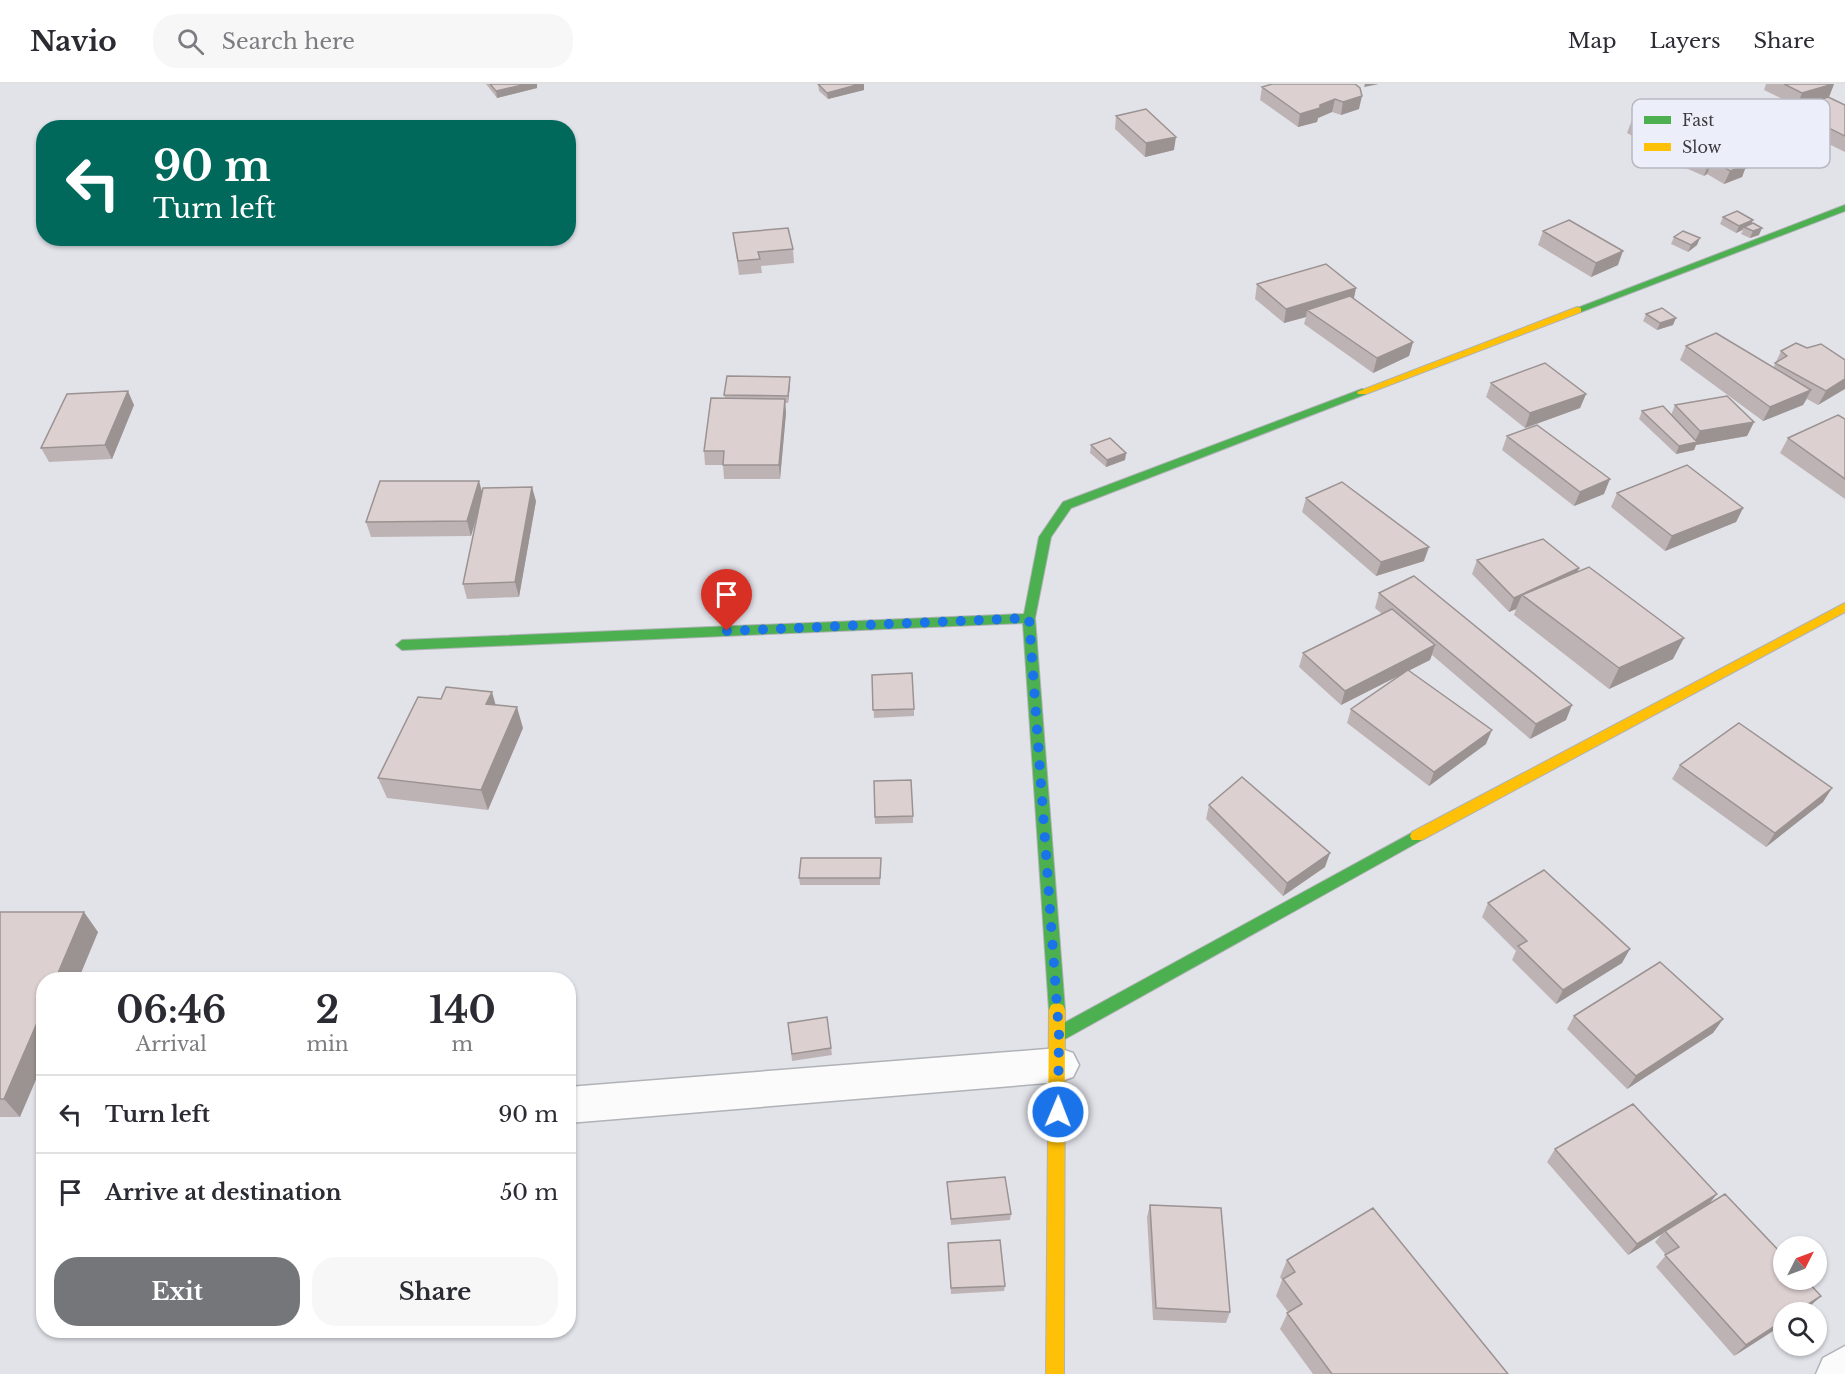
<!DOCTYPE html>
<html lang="en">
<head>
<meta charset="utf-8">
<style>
  body { margin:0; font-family:"Libre Baskerville",serif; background:#f7f7f7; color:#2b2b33; height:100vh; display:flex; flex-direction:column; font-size:22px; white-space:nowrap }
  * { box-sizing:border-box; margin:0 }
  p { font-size:20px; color:#7c7c81 }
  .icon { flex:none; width:33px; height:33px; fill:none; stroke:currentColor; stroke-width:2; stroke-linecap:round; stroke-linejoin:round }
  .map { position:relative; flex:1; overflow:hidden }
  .details { position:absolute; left:36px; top:888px; width:540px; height:366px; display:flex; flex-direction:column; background:#fff; border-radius:24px; box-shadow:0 2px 4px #0004 }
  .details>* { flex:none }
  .guide { position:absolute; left:36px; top:36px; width:540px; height:126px; border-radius:24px; box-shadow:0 2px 4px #0004; background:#00695c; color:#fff; overflow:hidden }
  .needle { width:39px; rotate:48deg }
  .tools { position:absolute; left:1773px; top:1152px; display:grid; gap:12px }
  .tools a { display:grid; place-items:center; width:54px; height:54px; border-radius:50%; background:#fff; box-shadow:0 2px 4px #0004; font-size:30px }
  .pin { position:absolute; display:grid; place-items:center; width:51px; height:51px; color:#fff; margin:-62px -26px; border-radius:50% 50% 50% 0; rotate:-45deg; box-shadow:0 0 6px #0007 }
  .pin .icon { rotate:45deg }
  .me { position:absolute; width:66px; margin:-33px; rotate:1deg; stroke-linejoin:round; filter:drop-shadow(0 0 4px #0008) }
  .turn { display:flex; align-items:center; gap:21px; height:126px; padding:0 18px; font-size:27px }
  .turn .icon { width:78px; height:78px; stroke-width:2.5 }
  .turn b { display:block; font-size:42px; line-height:51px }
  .eta { display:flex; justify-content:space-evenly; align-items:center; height:102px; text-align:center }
  .eta b { font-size:36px; font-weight:700; line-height:42px }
  .cta { display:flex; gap:12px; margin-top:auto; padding:12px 18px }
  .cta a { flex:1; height:69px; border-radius:24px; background:#75767a; color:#fff; font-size:24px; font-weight:700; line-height:69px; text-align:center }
  .cta a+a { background:#f7f7f7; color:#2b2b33 }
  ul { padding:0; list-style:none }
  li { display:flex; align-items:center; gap:18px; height:78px; padding:0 18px; border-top:2px solid #e1e1e2 }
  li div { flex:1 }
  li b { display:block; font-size:22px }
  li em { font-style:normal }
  header { display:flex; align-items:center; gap:36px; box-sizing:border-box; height:84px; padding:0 30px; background:#fff; border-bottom:2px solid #e1e1e2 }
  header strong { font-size:28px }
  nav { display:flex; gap:33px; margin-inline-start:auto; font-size:21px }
  .search { width:420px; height:54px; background:#f7f7f7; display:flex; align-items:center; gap:15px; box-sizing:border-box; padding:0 21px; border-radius:24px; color:#7c7c81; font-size:22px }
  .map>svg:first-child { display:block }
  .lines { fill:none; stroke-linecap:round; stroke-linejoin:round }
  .street-casing { stroke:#b0b2b6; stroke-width:3 }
  .fast-casing { stroke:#b0b2b6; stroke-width:2 }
  .slow-casing { stroke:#b0b2b6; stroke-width:2 }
  .street { fill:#fbfbfc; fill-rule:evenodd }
  .fast { fill:#4caf50; fill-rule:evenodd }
  .slow { fill:#ffc107; fill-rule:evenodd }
  .wall { fill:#beb3b4 }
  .shaded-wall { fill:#9b9292 }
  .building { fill:#ddd0d1; stroke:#9b9292; stroke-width:1.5 }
  .route { stroke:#1a73e8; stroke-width:10; stroke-dasharray:0 18 }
  .key { fill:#eceef9; stroke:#b7b8c1; stroke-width:1.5 }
  .key-label { font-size:16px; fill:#3a3b3f }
</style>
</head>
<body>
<header>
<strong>Navio</strong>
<div class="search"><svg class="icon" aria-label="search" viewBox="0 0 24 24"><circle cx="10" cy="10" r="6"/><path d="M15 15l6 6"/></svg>Search here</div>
<nav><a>Map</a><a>Layers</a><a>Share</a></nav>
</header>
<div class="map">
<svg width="1845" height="1290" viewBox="0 0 1845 1290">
  <rect width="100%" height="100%" fill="#e2e3e9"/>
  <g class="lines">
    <g class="street-casing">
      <path id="street" d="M 1059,964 L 1073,969 L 1079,981 L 1073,993 L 1059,998 L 568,1039 L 568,1003 Z
        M 1845,1262 L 1845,1290 L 1816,1290 L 1823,1274 Z"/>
    </g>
    <g class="fast-casing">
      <path id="fast" d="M 1845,121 L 1845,127 L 1581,228 L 1573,228 L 1572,226 Z
        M 1362,305 L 1366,306 L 1366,310 L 1071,424 L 1051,453 L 1035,534 L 1065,926 L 1063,931 L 1057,933 L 1051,931 L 1049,926 L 1023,539 L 402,566 L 396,561 L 402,556 L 1024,530 L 1039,453 L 1063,418 Z
        M 1417,746 L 1422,748 L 1424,752 L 1422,756 L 1065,955 L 1059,957 L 1053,955 L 1051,950 L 1053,945 Z"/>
    </g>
    <g class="slow-casing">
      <path id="slow" d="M 1577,223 L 1581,224 L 1581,228 L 1366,310 L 1358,310 L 1357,308 Z
        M 1845,519 L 1845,528 L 1422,756 L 1412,756 L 1410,752 L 1412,748 Z
        M 1057,919 L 1063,921 L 1065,926 L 1064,1290 L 1046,1290 L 1049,926 L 1051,921 Z"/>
    </g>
    <use href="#street" class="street"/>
    <use href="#fast" class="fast"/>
    <use href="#slow" class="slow"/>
  </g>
  <path class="wall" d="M 486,0 L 537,0 L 537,4 L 497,14 Z
    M 818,0 L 864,6 L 828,15 L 819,7 Z
    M 1355,0 L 1359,25 L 1341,31 L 1332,28 L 1318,34 L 1317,38 L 1298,43 L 1260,16 L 1262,3 Z
    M 1766,0 L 1834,0 L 1829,13 L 1845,21 L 1845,68 L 1786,39 L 1792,26 L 1822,15 L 1797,22 L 1764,6 Z
    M 1686,24 L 1683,33 L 1714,48 L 1739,58 L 1738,63 L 1754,69 L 1749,83 L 1745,85 L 1742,93 L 1724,100 L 1707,90 L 1704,92 L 1672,78 L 1677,65 L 1665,69 L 1627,49 L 1632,36 Z
    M 1116,32 L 1174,66 L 1145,73 L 1115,45 Z
    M 1723,133 L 1752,139 L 1759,151 L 1750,154 L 1741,150 L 1743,146 L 1736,149 L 1720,140 Z
    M 1543,147 L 1618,181 L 1591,193 L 1538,161 Z
    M 733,149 L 793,165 L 794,179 L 761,182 L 762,189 L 739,191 Z
    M 1674,153 L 1697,161 L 1688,168 L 1671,160 Z
    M 1257,200 L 1356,204 L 1354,214 L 1413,258 L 1409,272 L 1373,289 L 1304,240 L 1306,233 L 1284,239 L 1255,215 Z
    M 1646,230 L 1673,241 L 1657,246 L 1643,237 Z
    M 1686,262 L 1773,284 L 1781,267 L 1807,264 L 1845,276 L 1818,321 L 1807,315 L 1803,321 L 1763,337 L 1680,276 Z
    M 790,293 L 790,300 L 788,319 L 785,319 L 786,329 L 780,395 L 724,395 L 723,381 L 705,381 L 704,367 L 725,314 L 724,311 Z
    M 1491,299 L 1586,310 L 1580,324 L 1525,344 L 1486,313 Z
    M 134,321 L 112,375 L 49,378 L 41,364 Z
    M 1675,321 L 1754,338 L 1747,352 L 1696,361 L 1694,366 L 1676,370 L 1639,335 L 1642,327 L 1671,331 Z
    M 1845,335 L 1845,415 L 1780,369 L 1788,354 Z
    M 1507,352 L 1604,410 L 1574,422 L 1502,366 Z
    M 1091,361 L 1126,369 L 1125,376 L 1106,383 L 1090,369 Z
    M 482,408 L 536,417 L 519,513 L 467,515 L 463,500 L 477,433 L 471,452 L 371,453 L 366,438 Z
    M 1617,409 L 1743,424 L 1736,438 L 1665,467 L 1611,423 Z
    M 1306,414 L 1424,477 L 1376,492 L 1302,428 Z
    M 1477,476 L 1579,484 L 1577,488 L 1673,575 L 1609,605 L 1514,531 L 1516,525 L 1509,528 L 1472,490 Z
    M 1379,509 L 1566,636 L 1530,655 L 1432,571 L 1430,576 L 1409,586 L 1486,660 L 1429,702 L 1347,639 L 1351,625 L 1402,590 L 1341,621 L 1299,583 L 1303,569 L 1382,530 L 1375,524 Z
    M 872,591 L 914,625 L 914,632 L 874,634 Z
    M 496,621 L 523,644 L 488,726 L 387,714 L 378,694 Z
    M 1680,681 L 1832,704 L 1823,718 L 1766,763 L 1672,695 Z
    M 874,697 L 913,732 L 913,739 L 875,740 Z
    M 1209,721 L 1325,783 L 1283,812 L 1206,735 Z
    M 881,774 L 880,801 L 800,801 L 799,794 Z
    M 1488,819 L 1622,879 L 1556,920 L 1512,876 L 1516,867 L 1482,833 Z
    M 0,828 L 98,848 L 78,896 L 44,896 L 20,1033 L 0,1033 Z
    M 1574,932 L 1723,935 L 1713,949 L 1627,1005 L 1567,945 Z
    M 788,939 L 831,964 L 832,971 L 792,977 Z
    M 1555,1065 L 1717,1110 L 1709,1120 L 1821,1212 L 1809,1223 L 1784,1228 L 1784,1240 L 1734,1272 L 1656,1183 L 1666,1171 L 1655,1158 L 1662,1150 L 1628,1171 L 1547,1078 Z
    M 947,1098 L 1011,1130 L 1010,1136 L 951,1141 Z
    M 1150,1121 L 1230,1228 L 1226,1239 L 1153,1236 L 1147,1133 Z
    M 948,1159 L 1005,1202 L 1004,1207 L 951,1210 Z
    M 1287,1176 L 1508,1290 L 1313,1290 L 1280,1245 L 1288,1228 L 1276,1212 L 1282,1196 L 1280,1193 Z"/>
  <path class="shaded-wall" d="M 527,0 L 537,0 L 537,4 L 497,14 L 496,7 Z
    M 860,0 L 864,0 L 864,6 L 828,15 L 827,9 Z
    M 1365,0 L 1379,0 L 1364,3 Z
    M 1834,0 L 1829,13 L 1797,22 L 1802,9 Z
    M 1362,12 L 1359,25 L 1341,31 L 1343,18 Z
    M 1335,15 L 1332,28 L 1318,34 L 1317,38 L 1298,43 L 1300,30 Z
    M 1717,41 L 1712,54 L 1665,69 L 1670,56 Z
    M 1176,53 L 1174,66 L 1145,73 L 1146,59 Z
    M 1754,69 L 1749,83 L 1745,85 L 1742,93 L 1724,100 L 1730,87 Z
    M 1713,76 L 1707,90 L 1704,92 L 1709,78 Z
    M 1753,136 L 1750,143 L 1744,143 L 1742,146 L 1736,149 L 1739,142 Z
    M 1762,144 L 1759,151 L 1750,154 L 1753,147 Z
    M 1700,154 L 1697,161 L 1688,168 L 1691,161 Z
    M 1623,167 L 1618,181 L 1591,193 L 1596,179 Z
    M 1356,204 L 1353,218 L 1307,226 L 1306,233 L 1284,239 L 1286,225 Z
    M 1676,234 L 1673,241 L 1657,246 L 1660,239 Z
    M 1413,258 L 1409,272 L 1373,289 L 1377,274 Z
    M 790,293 L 790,300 L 788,319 L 788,312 Z
    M 1845,295 L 1845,305 L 1818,321 L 1826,307 Z
    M 1811,306 L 1803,321 L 1763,337 L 1770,323 Z
    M 128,307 L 134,321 L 112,375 L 105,361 Z
    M 1586,310 L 1580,324 L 1525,344 L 1530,329 Z
    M 785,315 L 786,329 L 780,395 L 779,381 Z
    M 1754,338 L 1747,352 L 1696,361 L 1694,366 L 1676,370 L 1679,362 L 1694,359 L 1700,347 Z
    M 1126,369 L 1125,376 L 1106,383 L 1107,376 Z
    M 1610,395 L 1604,410 L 1574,422 L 1580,408 Z
    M 479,397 L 483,411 L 471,452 L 467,437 Z
    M 532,403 L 536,417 L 519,513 L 515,498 Z
    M 1743,424 L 1736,438 L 1665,467 L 1672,452 Z
    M 1429,463 L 1424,477 L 1376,492 L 1381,478 Z
    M 1579,484 L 1573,498 L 1522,511 L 1516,525 L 1509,528 L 1514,514 Z
    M 1684,554 L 1673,575 L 1609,605 L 1619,584 Z
    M 1435,561 L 1430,576 L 1341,621 L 1345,607 Z
    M 492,608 L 498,629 L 486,620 Z
    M 1572,621 L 1566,636 L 1530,655 L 1536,640 Z
    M 517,623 L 523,644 L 488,726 L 481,706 Z
    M 1492,646 L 1486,660 L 1429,702 L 1434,688 Z
    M 1832,704 L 1823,718 L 1766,763 L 1775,749 Z
    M 1330,769 L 1325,783 L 1283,812 L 1287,799 Z
    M 84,828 L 98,848 L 78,896 L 55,896 Z
    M 1630,865 L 1622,879 L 1556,920 L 1563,906 Z
    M 44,923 L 44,977 L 20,1033 L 4,1015 Z
    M 1723,935 L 1713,949 L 1627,1005 L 1636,992 Z
    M 1717,1110 L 1707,1122 L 1665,1147 L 1662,1150 L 1628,1171 L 1637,1160 Z
    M 1821,1212 L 1809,1223 L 1801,1228 L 1796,1228 Z
    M 1784,1236 L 1784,1240 L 1734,1272 L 1746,1261 Z"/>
  <path class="building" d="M 490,0 L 527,0 L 496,7 Z
    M 818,0 L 860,0 L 827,9 Z
    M 1272,0 L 1355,0 L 1360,4 L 1362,12 L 1343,18 L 1335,15 L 1320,21 L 1320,24 L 1300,30 L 1262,3 Z
    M 1784,0 L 1833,0 L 1802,9 Z
    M 1828,13 L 1845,21 L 1845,52 L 1792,26 Z
    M 1146,25 L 1176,53 L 1146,59 L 1116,32 Z
    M 1715,48 L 1739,58 L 1735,61 L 1754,69 L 1742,78 L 1748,80 L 1730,87 L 1713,76 L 1709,78 L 1678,65 Z
    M 1737,127 L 1753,136 L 1739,142 L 1723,133 Z
    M 1569,136 L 1623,167 L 1596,179 L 1543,147 Z
    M 1753,139 L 1762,144 L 1753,147 L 1744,143 Z
    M 788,144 L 793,165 L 758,168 L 760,175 L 738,177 L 733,149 Z
    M 1683,147 L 1700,154 L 1691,161 L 1674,153 Z
    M 1326,180 L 1356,204 L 1286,225 L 1257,200 Z
    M 1350,212 L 1413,258 L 1377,274 L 1307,226 Z
    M 1662,224 L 1676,234 L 1660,239 L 1646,230 Z
    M 1716,249 L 1811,306 L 1770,323 L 1686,262 Z
    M 1796,259 L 1807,264 L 1821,260 L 1845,276 L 1845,295 L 1826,307 L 1775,279 L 1787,272 L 1781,267 Z
    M 1545,279 L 1586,310 L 1530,329 L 1491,299 Z
    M 727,292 L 790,293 L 788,312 L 724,311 Z
    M 128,307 L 105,361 L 41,364 L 67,310 Z
    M 1727,312 L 1754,338 L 1700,347 L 1675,321 Z
    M 711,314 L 785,315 L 779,381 L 723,381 L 724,367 L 704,367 Z
    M 1663,322 L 1697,358 L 1679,362 L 1642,327 Z
    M 1838,331 L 1845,335 L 1845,395 L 1788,354 Z
    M 1537,341 L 1610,395 L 1580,408 L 1507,352 Z
    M 1110,354 L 1126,369 L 1107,376 L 1091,361 Z
    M 1687,381 L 1743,424 L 1672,452 L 1617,409 Z
    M 380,397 L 479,397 L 467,437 L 366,438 Z
    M 1342,398 L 1429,463 L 1381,478 L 1306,414 Z
    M 532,403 L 515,498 L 463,500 L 483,404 Z
    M 1543,455 L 1579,484 L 1514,514 L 1477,476 Z
    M 1589,483 L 1684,554 L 1619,584 L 1522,511 Z
    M 1414,492 L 1572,621 L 1536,640 L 1379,509 Z
    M 1392,525 L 1435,561 L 1345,607 L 1303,569 Z
    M 1408,586 L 1492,646 L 1434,688 L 1351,625 Z
    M 912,589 L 914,625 L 873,626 L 872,591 Z
    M 446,603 L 492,608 L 486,620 L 517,623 L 481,706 L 378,694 L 418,613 L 441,615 Z
    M 1739,639 L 1832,704 L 1775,749 L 1680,681 Z
    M 1242,693 L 1330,769 L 1287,799 L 1209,721 Z
    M 911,696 L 913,732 L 875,733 L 874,697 Z
    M 801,774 L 881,774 L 880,794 L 799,794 Z
    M 1544,786 L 1630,865 L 1563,906 L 1518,862 L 1527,857 L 1488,819 Z
    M 0,828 L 84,828 L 55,896 L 44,896 L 44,923 L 4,1015 L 0,1015 Z
    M 1660,878 L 1723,935 L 1636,992 L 1574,932 Z
    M 827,933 L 831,964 L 792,970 L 788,939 Z
    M 1633,1020 L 1717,1110 L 1637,1160 L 1555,1065 Z
    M 1005,1093 L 1011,1130 L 951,1135 L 947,1098 Z
    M 1725,1110 L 1784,1172 L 1784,1196 L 1806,1196 L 1821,1212 L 1796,1228 L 1784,1228 L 1784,1236 L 1746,1261 L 1665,1171 L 1679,1163 L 1665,1147 Z
    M 1150,1121 L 1221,1124 L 1230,1228 L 1156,1224 Z
    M 1373,1124 L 1508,1290 L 1332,1290 L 1287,1229 L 1302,1220 L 1283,1195 L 1295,1188 L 1287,1176 Z
    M 1000,1156 L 1005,1202 L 951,1204 L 948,1159 Z"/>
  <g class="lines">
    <path class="route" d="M 727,547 L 1029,534 L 1059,950 L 1058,1028"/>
  </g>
  <rect x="1632" y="15" width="198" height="69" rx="9" class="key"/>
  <rect x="1644" y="32" width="27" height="8" fill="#4caf50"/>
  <rect x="1644" y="59" width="27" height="8" fill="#ffc107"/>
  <g class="key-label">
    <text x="1682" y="42">Fast</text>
    <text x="1682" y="69">Slow</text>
  </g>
</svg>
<div class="tools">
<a><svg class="needle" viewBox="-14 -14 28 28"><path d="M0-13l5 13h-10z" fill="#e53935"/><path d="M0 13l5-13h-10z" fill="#7c7c81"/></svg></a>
<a><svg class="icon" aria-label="search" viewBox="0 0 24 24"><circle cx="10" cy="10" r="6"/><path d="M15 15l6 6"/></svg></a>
</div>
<div class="pin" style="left:727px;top:547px;background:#d93025"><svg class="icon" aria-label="arrive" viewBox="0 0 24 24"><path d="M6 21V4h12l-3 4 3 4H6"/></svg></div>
<svg class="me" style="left:1058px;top:1028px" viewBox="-20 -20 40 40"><circle r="17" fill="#1a73e8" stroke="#fff" stroke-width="3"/><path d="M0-11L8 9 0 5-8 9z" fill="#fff"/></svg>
<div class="guide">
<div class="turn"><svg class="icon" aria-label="left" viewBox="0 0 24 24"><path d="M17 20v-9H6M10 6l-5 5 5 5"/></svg><div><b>90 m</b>Turn left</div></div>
</div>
<section class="details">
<div class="eta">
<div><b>06:46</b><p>Arrival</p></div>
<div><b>2</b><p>min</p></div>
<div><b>140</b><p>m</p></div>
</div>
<ul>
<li><svg class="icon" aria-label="left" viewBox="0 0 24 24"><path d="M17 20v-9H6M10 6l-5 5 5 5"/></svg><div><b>Turn left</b></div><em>90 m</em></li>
<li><svg class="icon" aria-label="arrive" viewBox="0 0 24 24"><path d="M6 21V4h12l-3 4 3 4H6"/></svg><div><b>Arrive at destination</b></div><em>50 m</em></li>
</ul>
<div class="cta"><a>Exit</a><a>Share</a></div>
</section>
</div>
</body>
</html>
